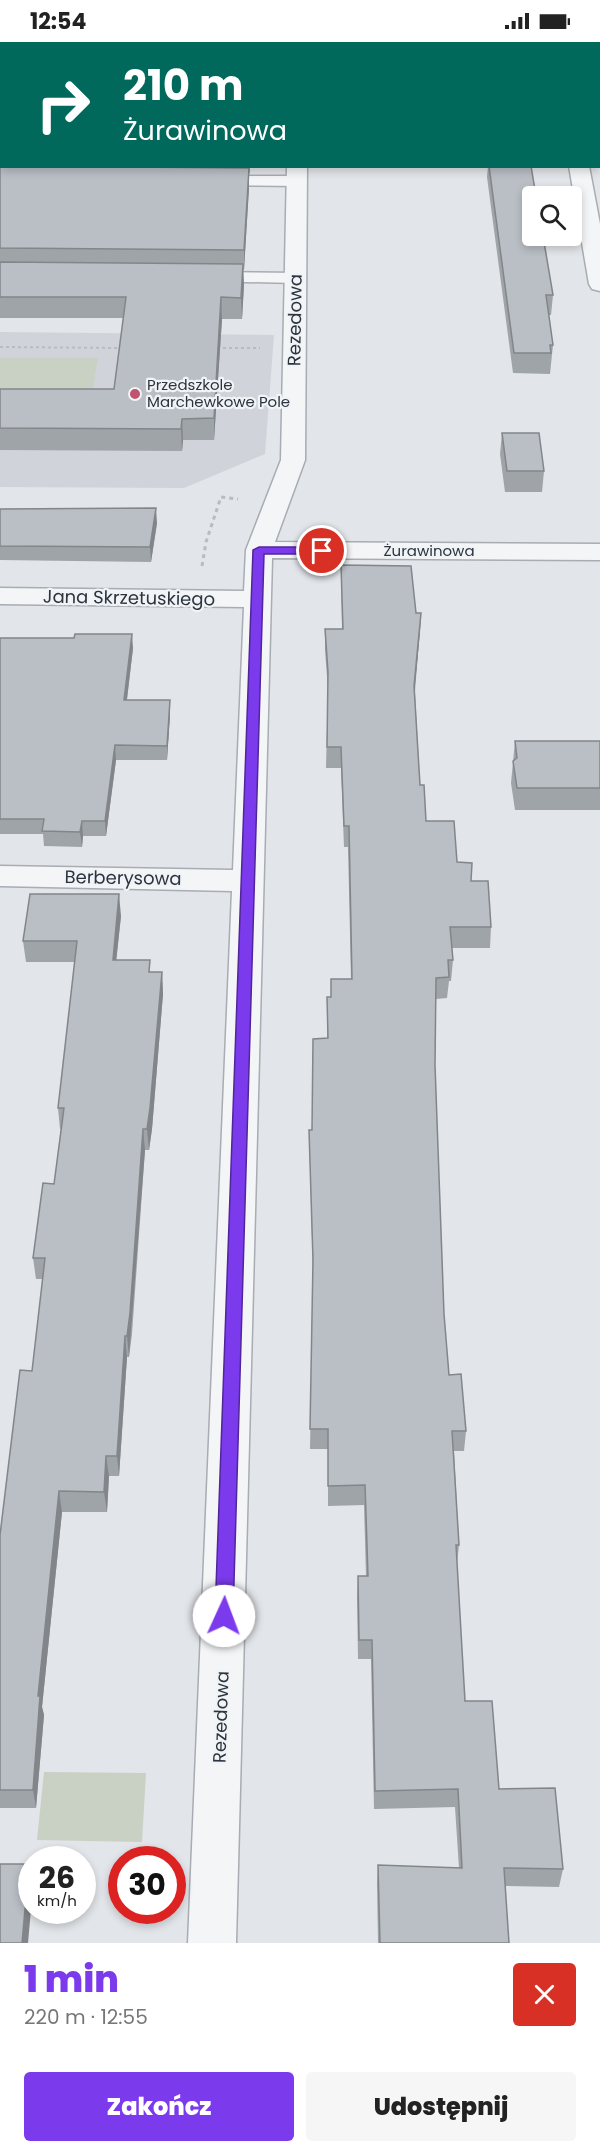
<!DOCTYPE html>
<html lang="pl">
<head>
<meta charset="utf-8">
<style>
  body { margin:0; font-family:Poppins,sans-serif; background:#f6f6f6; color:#222; height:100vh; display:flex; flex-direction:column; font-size:22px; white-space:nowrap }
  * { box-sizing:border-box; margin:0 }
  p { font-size:20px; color:#767676 }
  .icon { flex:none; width:33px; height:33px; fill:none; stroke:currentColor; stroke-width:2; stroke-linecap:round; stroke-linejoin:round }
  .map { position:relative; height:1901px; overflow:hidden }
  .sheet { display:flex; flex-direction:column; background:#fff; flex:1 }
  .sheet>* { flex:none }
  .guide { position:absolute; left:0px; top:0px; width:600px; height:126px; box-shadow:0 3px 9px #0003; background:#00695c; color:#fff; overflow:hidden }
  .fabs { position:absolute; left:522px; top:144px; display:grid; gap:12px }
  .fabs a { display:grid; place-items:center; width:60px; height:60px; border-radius:6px; background:#fff; box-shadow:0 3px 9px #0003; font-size:30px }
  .speed { position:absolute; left:18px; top:1804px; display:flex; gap:12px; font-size:30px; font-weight:700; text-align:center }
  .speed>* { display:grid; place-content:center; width:78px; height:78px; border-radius:50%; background:#fff; box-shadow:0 3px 9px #0003; line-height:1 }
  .speed small { font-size:15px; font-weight:400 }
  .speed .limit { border:9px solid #d22; background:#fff; color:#111 }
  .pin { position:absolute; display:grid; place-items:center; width:51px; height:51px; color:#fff; margin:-26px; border:3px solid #fff; border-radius:50%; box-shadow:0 2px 6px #0007 }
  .me { position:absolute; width:66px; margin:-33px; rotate:2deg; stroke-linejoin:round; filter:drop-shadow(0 0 4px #0008) }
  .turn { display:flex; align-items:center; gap:21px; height:126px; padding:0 24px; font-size:27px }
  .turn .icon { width:78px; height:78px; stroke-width:2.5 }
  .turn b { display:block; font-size:42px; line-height:51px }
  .round { display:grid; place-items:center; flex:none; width:63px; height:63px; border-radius:6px; background:#f6f6f6 }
  .overview { display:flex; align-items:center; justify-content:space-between; height:102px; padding:0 24px }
  h1 { font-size:36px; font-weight:800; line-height:45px; color:#7c3aed }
  .action { display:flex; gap:12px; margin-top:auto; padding:12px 24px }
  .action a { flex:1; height:69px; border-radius:6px; background:#7c3aed; color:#fff; font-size:24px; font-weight:800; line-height:69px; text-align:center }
  .action a+a { background:#f6f6f6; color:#222 }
  .status { display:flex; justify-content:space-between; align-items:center; height:42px; padding:0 30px; background:#fff; direction:ltr }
  .status svg { height:16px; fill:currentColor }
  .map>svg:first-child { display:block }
  .built { fill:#d0d4da }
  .green { fill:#c8d1c4 }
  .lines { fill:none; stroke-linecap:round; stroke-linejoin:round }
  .service-casing { stroke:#a8acb3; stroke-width:3 }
  .minor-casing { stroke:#a8acb3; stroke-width:3 }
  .path-far1 { stroke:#b8bbc0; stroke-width:2; stroke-dasharray:3 3; stroke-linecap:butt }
  .path { stroke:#b8bbc0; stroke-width:3; stroke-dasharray:4 4; stroke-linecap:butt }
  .service { fill:#f4f5f7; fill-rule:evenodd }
  .minor { fill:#f4f5f7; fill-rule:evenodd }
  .wall { fill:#9fa4a9 }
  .shaded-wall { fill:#82868a }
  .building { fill:#b9bfc5; stroke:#82868a; stroke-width:1.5 }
  .route { fill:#7c3aed; stroke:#51269a; stroke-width:1.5 }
  .poi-dot { fill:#c0546f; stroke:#f1f4f6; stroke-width:2 }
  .labels { text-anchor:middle; stroke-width:4.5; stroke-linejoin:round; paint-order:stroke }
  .far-poi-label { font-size:15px; fill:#2c343f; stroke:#f1f4f6; text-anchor:start }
  .far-street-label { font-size:15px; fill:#2c343f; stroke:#f1f4f6 }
  .street-label { font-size:18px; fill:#2c343f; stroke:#f1f4f6 }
</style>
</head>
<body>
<div class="status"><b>12:54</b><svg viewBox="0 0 49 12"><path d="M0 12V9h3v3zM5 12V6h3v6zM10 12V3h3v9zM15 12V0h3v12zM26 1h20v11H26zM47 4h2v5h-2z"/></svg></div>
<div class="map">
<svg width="600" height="1901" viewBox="0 0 600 1901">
  <rect width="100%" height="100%" fill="#e2e5e9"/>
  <path class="built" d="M 0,290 L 274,293 L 265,412 L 184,446 L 0,445 Z"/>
  <path class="green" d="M 0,0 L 407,0 L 407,1 L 2,2 L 1,78 Z
    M 0,316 L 98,316 L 93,346 L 0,354 Z
    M 44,1730 L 146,1731 L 142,1800 L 37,1798 Z"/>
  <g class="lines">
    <g class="service-casing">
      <path id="service" d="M 212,134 L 298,134 L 304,135 L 306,139 L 304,143 L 298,144 L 206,143 L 204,139 L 206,135 Z
        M 208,230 L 296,231 L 302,232 L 305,236 L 302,240 L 296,241 L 202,239 L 199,235 L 202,231 Z"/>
    </g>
    <g class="minor-casing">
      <path id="minor" d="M 549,0 L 567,0 L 567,2 L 549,2 Z
        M 287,124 L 307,124 L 305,418 L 275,500 L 600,502 L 600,518 L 272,516 L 236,1901 L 188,1901 L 232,849 L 0,844 L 0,824 L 233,828 L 244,565 L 0,562 L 0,546 L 244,549 L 246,508 L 281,418 Z
        M 569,124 L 589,124 L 600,182 L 600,249 L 592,247 L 589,242 Z"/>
    </g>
    <path class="path-far1" d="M 0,305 L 122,306
      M 217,306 L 260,306"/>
    <path class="path" d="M 202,524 L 206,500 L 221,455 L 238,457"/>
    <use href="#service" class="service"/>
    <use href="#minor" class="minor"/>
  </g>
  <path class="wall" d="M 0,84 L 2,84 L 2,124 L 250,124 L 250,131 L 249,131 L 249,146 L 244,228 L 243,228 L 244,243 L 242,277 L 222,277 L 214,398 L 183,398 L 182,409 L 0,408 L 0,347 L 114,347 L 124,276 L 0,276 Z
    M 488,124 L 531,124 L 553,253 L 551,273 L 549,273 L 553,303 L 550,332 L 513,331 L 487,135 Z
    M 502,391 L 544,429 L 542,450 L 505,450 L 500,412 Z
    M 0,467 L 157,481 L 151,520 L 0,518 Z
    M 341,523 L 416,571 L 421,571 L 415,650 L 420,743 L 426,779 L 471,839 L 491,885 L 490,906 L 452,906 L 453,918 L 451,939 L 449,939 L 447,956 L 436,957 L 435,1023 L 444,1272 L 449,1333 L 466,1389 L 464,1409 L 454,1409 L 459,1503 L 457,1522 L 465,1659 L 499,1747 L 563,1827 L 559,1845 L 505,1844 L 509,1901 L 378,1901 L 377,1841 L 378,1823 L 459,1826 L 455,1765 L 374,1767 L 371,1617 L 358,1617 L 357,1554 L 358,1534 L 366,1534 L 364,1463 L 328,1464 L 328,1407 L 310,1407 L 313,1234 L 309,1088 L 312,1088 L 327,996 L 327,955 L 331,955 L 351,937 L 348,805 L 344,805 L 341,726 L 326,726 L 328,648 L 325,608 L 325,587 L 342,587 Z
    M 0,596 L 133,606 L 127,658 L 170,658 L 170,673 L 167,718 L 116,718 L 106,794 L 83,794 L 82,805 L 44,804 L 43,792 L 0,792 Z
    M 515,699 L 600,699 L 600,768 L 515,768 L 511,741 Z
    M 121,874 L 116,918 L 151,930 L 162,930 L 163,952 L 152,1087 L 149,1108 L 145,1108 L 132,1292 L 129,1315 L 127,1315 L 119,1434 L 109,1434 L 107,1470 L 62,1470 L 42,1665 L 44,1673 L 36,1766 L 0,1766 L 0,1493 L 32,1329 L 43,1237 L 36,1237 L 33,1216 L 54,1142 L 61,1087 L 60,1087 L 58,1066 L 75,920 L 26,920 L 23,899 Z"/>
  <path class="shaded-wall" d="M 249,126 L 249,146 L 244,228 L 244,208 Z
    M 243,222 L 244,243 L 242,277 L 241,256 Z
    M 221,255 L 222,277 L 214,398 L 214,376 Z
    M 182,377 L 183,398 L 182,409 L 181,387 Z
    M 156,466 L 157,481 L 151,520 L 150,505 Z
    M 421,571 L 420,591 L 413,664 L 414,644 Z
    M 132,592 L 133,606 L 125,673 L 124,658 Z
    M 170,658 L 170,673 L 167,718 L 167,704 Z
    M 115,703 L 116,718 L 106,794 L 105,779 Z
    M 82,779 L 83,794 L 82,805 L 80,790 Z
    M 119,852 L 121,874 L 114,940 L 113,918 Z
    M 162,930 L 163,952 L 152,1087 L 149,1108 L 147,1087 Z
    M 143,1087 L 145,1108 L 129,1315 L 127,1294 Z
    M 125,1294 L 127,1315 L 119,1434 L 117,1414 Z
    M 106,1414 L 109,1434 L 107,1470 L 104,1450 Z
    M 59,1449 L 62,1470 L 42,1665 L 44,1673 L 36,1766 L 33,1748 L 38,1654 Z
    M 29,1822 L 32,1834 L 32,1856 L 28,1901 L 22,1901 Z"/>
  <path class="building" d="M 441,0 L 521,0 L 521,2 L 441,2 Z
    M 0,84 L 2,84 L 2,110 L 0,110 Z
    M 0,124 L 249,126 L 244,208 L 0,206 Z
    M 489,124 L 531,124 L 536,154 L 532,154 L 532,194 L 543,194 L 553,253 L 546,253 L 553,303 L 550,303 L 551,311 L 514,311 Z
    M 0,220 L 243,222 L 241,256 L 221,255 L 214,376 L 182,377 L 181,387 L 0,386 L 0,347 L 114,347 L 126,255 L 0,255 Z
    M 502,391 L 539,391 L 544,429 L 507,429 Z
    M 156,466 L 150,505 L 0,504 L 0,467 Z
    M 341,523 L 411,524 L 416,571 L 421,571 L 414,644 L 420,743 L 424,743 L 426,779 L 454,779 L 457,820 L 472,821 L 471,839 L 488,839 L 491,885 L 450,885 L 453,918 L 448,918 L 449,935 L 436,936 L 435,1023 L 444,1272 L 449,1333 L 461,1332 L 466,1389 L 452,1389 L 459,1503 L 456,1503 L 465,1659 L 492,1659 L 499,1747 L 555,1746 L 563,1827 L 504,1826 L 509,1901 L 380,1901 L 378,1823 L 462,1826 L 458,1747 L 375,1749 L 372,1598 L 359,1598 L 358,1534 L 368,1534 L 365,1443 L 328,1444 L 328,1387 L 310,1387 L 313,1218 L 309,1088 L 312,1088 L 313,997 L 328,996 L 327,955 L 331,955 L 331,937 L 352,937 L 349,784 L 344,784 L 341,705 L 327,705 L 328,630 L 325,587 L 343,587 Z
    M 75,592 L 132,592 L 124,658 L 170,658 L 167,704 L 115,703 L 105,779 L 82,779 L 80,790 L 42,789 L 44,777 L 0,777 L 0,596 L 74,596 Z
    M 515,699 L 600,699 L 600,746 L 517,746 L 513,719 L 517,716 Z
    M 30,852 L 119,852 L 113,918 L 150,918 L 149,930 L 162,930 L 150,1066 L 147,1087 L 143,1087 L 130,1271 L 127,1294 L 125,1294 L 117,1414 L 106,1414 L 104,1450 L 59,1449 L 38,1654 L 40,1654 L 33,1748 L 0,1748 L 0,1493 L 20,1328 L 32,1329 L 45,1216 L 33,1216 L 43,1141 L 54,1142 L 64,1066 L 58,1066 L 77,899 L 23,899 Z
    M 0,1822 L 29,1822 L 22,1901 L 0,1901 Z"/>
  <path class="route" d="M 259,505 L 322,505 L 327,509 L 322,512 L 264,512 L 233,1574 L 230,1580 L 224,1582 L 218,1580 L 215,1574 L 253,508 Z"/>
  <circle class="poi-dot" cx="135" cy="352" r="6"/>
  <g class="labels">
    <g class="far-poi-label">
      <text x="147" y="348">Przedszkole<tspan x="147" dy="17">Marchewkowe Pole</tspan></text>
    </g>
    <g class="far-street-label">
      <text x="429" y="514">Żurawinowa</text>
    </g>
    <g class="street-label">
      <text transform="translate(295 278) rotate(-89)" y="6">Rezedowa</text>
      <text transform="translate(129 556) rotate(1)" y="6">Jana Skrzetuskiego</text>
      <text transform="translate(123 836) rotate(1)" y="6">Berberysowa</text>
      <text transform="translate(221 1675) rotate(-88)" y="6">Rezedowa</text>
    </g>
  </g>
</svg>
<div class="fabs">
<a><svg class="icon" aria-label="search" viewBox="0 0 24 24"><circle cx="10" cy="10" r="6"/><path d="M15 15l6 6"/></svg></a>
</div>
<div class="speed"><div>26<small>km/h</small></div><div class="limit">30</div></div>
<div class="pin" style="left:322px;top:509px;background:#d93025"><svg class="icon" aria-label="arrive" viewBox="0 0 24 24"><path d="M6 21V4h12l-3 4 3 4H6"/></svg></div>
<svg class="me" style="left:224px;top:1574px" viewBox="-20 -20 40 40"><circle r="19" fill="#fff"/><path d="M0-13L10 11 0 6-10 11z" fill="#7c3aed"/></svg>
<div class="guide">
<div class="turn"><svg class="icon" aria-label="right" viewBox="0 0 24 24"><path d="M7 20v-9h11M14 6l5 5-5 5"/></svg><div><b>210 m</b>Żurawinowa</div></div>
</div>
</div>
<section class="sheet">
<div class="overview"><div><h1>1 min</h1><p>220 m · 12:55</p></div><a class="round" style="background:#d93025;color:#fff"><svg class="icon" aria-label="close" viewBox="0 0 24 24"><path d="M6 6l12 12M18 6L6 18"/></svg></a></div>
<div class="action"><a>Zakończ</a><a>Udostępnij</a></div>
</section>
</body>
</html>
